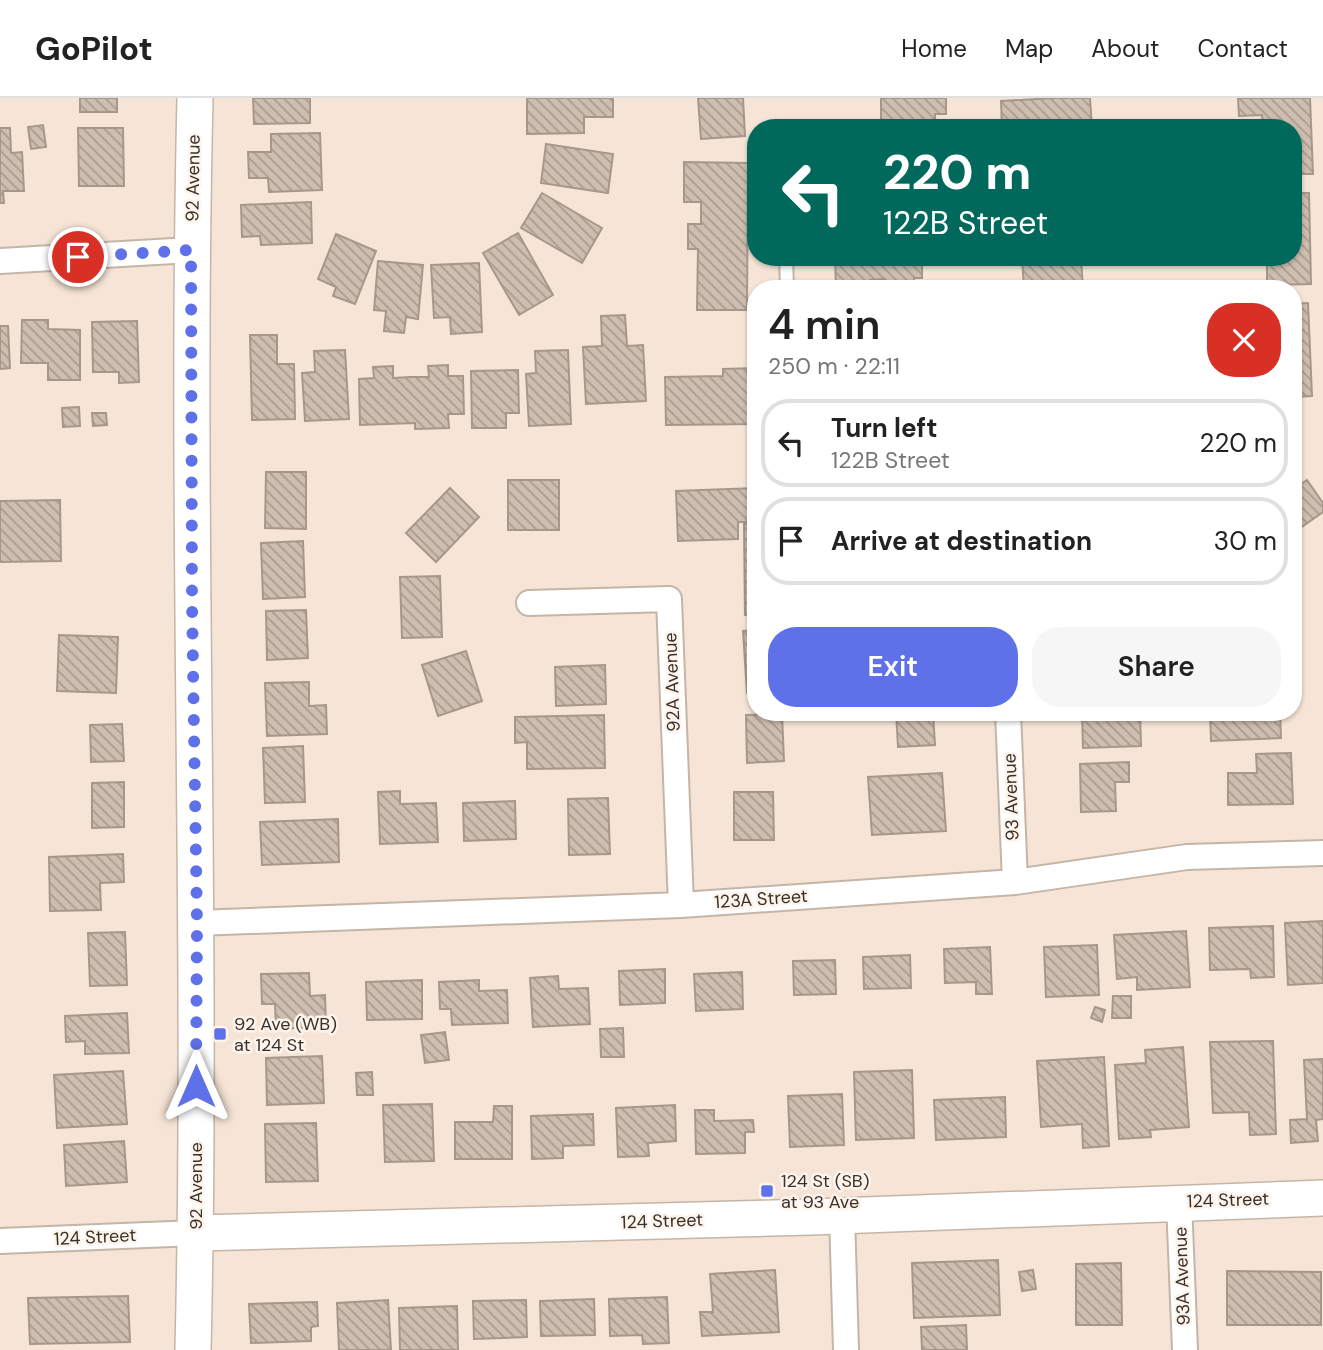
<!DOCTYPE html>
<html lang="en">
<head>
<meta charset="utf-8">
<style>
  body { margin:0; font-family:"DM Sans",sans-serif; background:#f6f6f6; color:#222; height:100vh; display:flex; flex-direction:column; font-size:26px; white-space:nowrap }
  * { box-sizing:border-box; margin:0 }
  p { font-size:23px; color:#767676 }
  .icon { flex:none; width:38px; height:38px; fill:none; stroke:currentColor; stroke-width:2; stroke-linecap:round; stroke-linejoin:round }
  .map { position:relative; flex:1; overflow:hidden }
  .panel { position:absolute; left:747px; top:182px; width:555px; height:441px; display:flex; flex-direction:column; background:#fff; border-radius:28px; box-shadow:0 2px 5px #0004 }
  .panel>* { flex:none }
  .top-card { position:absolute; left:747px; top:21px; width:555px; height:147px; border-radius:28px; box-shadow:0 2px 5px #0004; background:#00695c; color:#fff; overflow:hidden }
  .pin { position:absolute; display:grid; place-items:center; width:60px; height:60px; color:#fff; margin:-30px; border:4px solid #fff; border-radius:50%; box-shadow:0 2px 7px #0007 }
  .me { position:absolute; width:77px; margin:-38px; rotate:0deg; stroke-linejoin:round; filter:drop-shadow(0 0 5px #0008) }
  .turn { display:flex; align-items:center; gap:24px; height:147px; padding:0 21px; font-size:32px }
  .turn .icon { width:91px; height:91px; stroke-width:2.5 }
  .turn b { display:block; font-size:49px; line-height:60px }
  .round { display:grid; place-items:center; flex:none; width:74px; height:74px; border-radius:28px; background:#f6f6f6 }
  .summary { display:flex; align-items:center; justify-content:space-between; height:119px; padding:0 21px }
  h1 { font-size:42px; font-weight:600; line-height:52px }
  .button { display:flex; gap:14px; margin-top:auto; padding:14px 21px }
  .button a { flex:1; height:80px; border-radius:28px; background:#5f71e8; color:#fff; font-size:28px; font-weight:600; line-height:80px; text-align:center }
  .button a+a { background:#f6f6f6; color:#222 }
  ul { padding:0; list-style:none }
  li { display:flex; align-items:center; gap:21px; height:88px; margin:0 14px 10px; padding:0 7px; border:4px solid #e0e0e0; border-radius:28px }
  li div { flex:1 }
  li b { display:block; font-size:26px }
  li em { font-style:normal }
  header { display:flex; align-items:center; gap:42px; box-sizing:border-box; height:98px; padding:0 35px; background:#fff; border-bottom:2px solid #e0e0e0 }
  header strong { font-size:33px }
  nav { display:flex; gap:38px; margin-inline-start:auto; font-size:24px }
  .map>svg:first-child { display:block }
  .building { fill:url(#building-back-hatch); stroke:#a7978a; stroke-width:2 }
  .lines { fill:none; stroke-linecap:round; stroke-linejoin:round }
  .lane-casing { stroke:#c5b5a7; stroke-width:16 }
  .street-casing { stroke:#c5b5a7; stroke-width:28 }
  .secondary-casing { stroke:#c5b5a7; stroke-width:38 }
  .lane { stroke:#fff; stroke-width:12 }
  .street { stroke:#fff; stroke-width:24 }
  .secondary { stroke:#fff; stroke-width:35 }
  .route { stroke:#5f71e8; stroke-width:12; stroke-dasharray:0 21.6 }
  .poi-dot { fill:#5f71e8; stroke:#fef4eb; stroke-width:2.5 }
  .labels { text-anchor:middle; stroke-width:5; stroke-linejoin:round; paint-order:stroke }
  .street-label { font-size:18px; fill:#37312b; stroke:#fef4eb }
  .poi-label { font-size:18px; fill:#37312b; stroke:#fef4eb; text-anchor:start }
</style>
</head>
<body>
<header>
<strong>GoPilot</strong>
<nav><a>Home</a><a>Map</a><a>About</a><a>Contact</a></nav>
</header>
<div class="map">
<svg width="1323" height="1252" viewBox="0 0 1323 1252">
  <defs>
    <pattern id="building-back-hatch" width="6" height="6" patternUnits="userSpaceOnUse" patternTransform="scale(1.75)"><rect width="6" height="6" fill="#cebeb0"/><path d="M-1 5l2 2M0 0l6 6M5-1l2 2" fill="none" stroke="#a89b8f"/></pattern>
  </defs>
  <rect width="100%" height="100%" fill="#f6e5d6"/>
  <path class="building" d="M 80,0 L 117,0 L 117,14 L 80,14 Z
    M 253,0 L 310,0 L 310,25 L 254,26 Z
    M 527,0 L 613,0 L 613,19 L 584,19 L 584,35 L 527,36 Z
    M 698,0 L 743,0 L 745,38 L 701,41 Z
    M 881,0 L 946,0 L 946,16 L 935,16 L 935,30 L 881,30 Z
    M 1055,0 L 1090,0 L 1092,30 L 1002,30 L 1001,3 Z
    M 1238,0 L 1310,0 L 1313,76 L 1293,76 L 1293,30 L 1263,30 L 1262,17 L 1239,18 Z
    M 43,27 L 46,49 L 31,51 L 28,29 Z
    M 0,30 L 10,30 L 11,55 L 22,54 L 24,93 L 3,93 L 4,105 L 0,105 Z
    M 78,30 L 123,30 L 124,88 L 79,88 Z
    M 320,35 L 322,92 L 269,94 L 268,80 L 249,80 L 248,54 L 271,54 L 271,36 Z
    M 546,46 L 613,56 L 608,95 L 541,85 Z
    M 684,64 L 748,65 L 747,212 L 697,212 L 698,151 L 688,151 L 688,126 L 701,126 L 701,104 L 684,104 Z
    M 542,95 L 602,130 L 582,165 L 521,130 Z
    M 1293,95 L 1309,95 L 1311,186 L 1267,187 L 1267,159 L 1293,159 Z
    M 311,104 L 312,145 L 261,147 L 260,138 L 242,139 L 241,107 Z
    M 518,135 L 553,197 L 519,217 L 483,155 Z
    M 336,136 L 376,153 L 355,206 L 333,198 L 336,189 L 318,181 Z
    M 835,159 L 922,159 L 922,180 L 914,180 L 914,191 L 886,191 L 885,181 L 870,182 L 870,191 L 836,191 Z
    M 1022,159 L 1081,160 L 1083,191 L 1024,191 Z
    M 378,163 L 423,167 L 418,221 L 406,219 L 404,235 L 384,233 L 386,213 L 374,212 Z
    M 479,165 L 482,234 L 451,236 L 450,219 L 434,220 L 431,167 Z
    M 1308,205 L 1312,298 L 1293,299 L 1293,206 Z
    M 625,217 L 627,248 L 643,247 L 646,303 L 586,306 L 583,249 L 602,248 L 601,218 Z
    M 22,222 L 48,222 L 48,231 L 80,232 L 80,282 L 48,282 L 48,265 L 21,265 Z
    M 137,223 L 139,284 L 119,285 L 119,274 L 93,274 L 92,224 Z
    M 0,228 L 8,228 L 10,270 L 0,271 Z
    M 250,237 L 277,237 L 277,266 L 294,266 L 295,321 L 252,322 Z
    M 345,252 L 349,321 L 305,323 L 302,275 L 315,274 L 314,253 Z
    M 568,252 L 571,326 L 529,328 L 526,276 L 536,275 L 535,253 Z
    M 448,267 L 448,278 L 463,278 L 464,316 L 448,316 L 449,330 L 415,331 L 415,325 L 360,327 L 359,281 L 374,280 L 373,269 L 393,268 L 393,280 L 410,279 L 429,279 L 428,268 Z
    M 756,270 L 756,326 L 666,327 L 665,279 L 723,278 L 723,271 Z
    M 518,272 L 519,315 L 506,315 L 506,330 L 472,330 L 471,273 Z
    M 79,309 L 80,328 L 63,329 L 62,310 Z
    M 92,315 L 106,315 L 107,327 L 93,328 Z
    M 266,374 L 306,374 L 306,431 L 265,430 Z
    M 508,382 L 559,382 L 559,432 L 508,432 Z
    M 1307,382 L 1323,405 L 1323,414 L 1293,435 L 1293,392 Z
    M 450,390 L 479,419 L 436,464 L 406,435 Z
    M 756,390 L 756,424 L 738,424 L 738,441 L 678,443 L 676,393 Z
    M 60,402 L 61,463 L 0,464 L 0,403 Z
    M 744,426 L 756,426 L 756,516 L 745,517 Z
    M 303,443 L 305,499 L 263,501 L 261,445 Z
    M 440,478 L 442,539 L 402,540 L 400,479 Z
    M 306,512 L 308,560 L 267,562 L 266,513 Z
    M 756,532 L 756,594 L 747,595 L 743,533 Z
    M 59,537 L 118,539 L 116,595 L 57,593 Z
    M 466,553 L 482,603 L 438,618 L 422,567 Z
    M 605,567 L 606,606 L 556,608 L 555,569 Z
    M 309,584 L 309,608 L 326,607 L 327,636 L 267,638 L 265,585 Z
    M 896,614 L 933,614 L 935,647 L 898,649 Z
    M 1082,614 L 1140,614 L 1141,648 L 1083,650 Z
    M 1210,614 L 1280,614 L 1281,640 L 1211,643 Z
    M 782,616 L 784,663 L 747,665 L 746,617 Z
    M 604,617 L 605,670 L 527,671 L 527,644 L 515,645 L 515,619 Z
    M 122,626 L 124,663 L 91,664 L 90,627 Z
    M 303,648 L 305,704 L 265,705 L 263,650 Z
    M 1291,655 L 1293,706 L 1228,707 L 1228,675 L 1257,675 L 1256,656 Z
    M 1129,664 L 1129,684 L 1115,684 L 1116,713 L 1081,714 L 1080,666 Z
    M 942,675 L 946,733 L 872,737 L 868,679 Z
    M 124,684 L 124,729 L 92,730 L 92,685 Z
    M 400,693 L 400,706 L 436,705 L 438,744 L 380,746 L 378,694 Z
    M 734,694 L 773,694 L 774,742 L 734,742 Z
    M 608,700 L 610,756 L 569,757 L 568,701 Z
    M 515,703 L 516,741 L 464,743 L 463,705 Z
    M 338,721 L 339,764 L 262,767 L 260,724 Z
    M 123,756 L 124,784 L 100,785 L 101,812 L 50,813 L 49,759 Z
    M 1323,823 L 1323,885 L 1288,887 L 1285,825 Z
    M 1273,828 L 1274,879 L 1251,880 L 1250,871 L 1210,872 L 1209,830 Z
    M 1186,833 L 1190,889 L 1137,892 L 1137,879 L 1117,881 L 1114,837 Z
    M 125,834 L 127,887 L 90,888 L 88,835 Z
    M 1097,847 L 1099,897 L 1046,899 L 1044,849 Z
    M 990,849 L 992,896 L 976,896 L 976,884 L 945,885 L 944,851 Z
    M 910,857 L 911,890 L 864,891 L 863,859 Z
    M 835,862 L 836,896 L 794,897 L 793,863 Z
    M 665,871 L 665,905 L 620,907 L 619,873 Z
    M 742,874 L 743,911 L 696,913 L 694,876 Z
    M 309,875 L 310,898 L 325,897 L 326,929 L 276,931 L 275,906 L 262,906 L 261,876 Z
    M 558,878 L 559,891 L 588,890 L 590,926 L 533,929 L 530,880 Z
    M 422,882 L 422,921 L 367,922 L 366,884 Z
    M 479,882 L 479,893 L 507,892 L 508,925 L 452,927 L 451,911 L 440,911 L 439,884 Z
    M 1113,898 L 1131,898 L 1131,920 L 1112,920 Z
    M 1095,909 L 1105,912 L 1102,924 L 1091,920 Z
    M 127,915 L 129,955 L 85,956 L 85,943 L 66,944 L 65,918 Z
    M 623,930 L 624,959 L 601,959 L 600,931 Z
    M 445,934 L 449,962 L 425,965 L 421,937 Z
    M 1273,943 L 1276,1036 L 1250,1037 L 1249,1014 L 1213,1015 L 1210,944 Z
    M 1183,949 L 1189,1029 L 1150,1032 L 1151,1039 L 1119,1041 L 1115,967 L 1146,965 L 1145,952 Z
    M 322,958 L 324,1005 L 267,1007 L 266,960 Z
    M 1104,959 L 1109,1048 L 1083,1050 L 1082,1026 L 1041,1029 L 1037,963 Z
    M 1323,961 L 1323,1021 L 1316,1022 L 1318,1043 L 1291,1045 L 1290,1022 L 1307,1021 L 1304,962 Z
    M 912,972 L 914,1040 L 856,1042 L 854,974 Z
    M 123,973 L 127,1026 L 57,1030 L 54,977 Z
    M 372,974 L 373,997 L 357,997 L 356,975 Z
    M 842,996 L 844,1047 L 790,1049 L 788,998 Z
    M 1005,999 L 1006,1039 L 936,1042 L 934,1002 Z
    M 432,1006 L 434,1063 L 385,1064 L 383,1007 Z
    M 675,1007 L 676,1043 L 648,1045 L 649,1058 L 618,1059 L 616,1010 Z
    M 494,1008 L 512,1008 L 512,1061 L 455,1061 L 455,1024 L 493,1024 Z
    M 695,1012 L 714,1012 L 714,1023 L 753,1022 L 754,1034 L 745,1034 L 745,1055 L 696,1056 Z
    M 593,1016 L 594,1047 L 563,1048 L 563,1060 L 532,1061 L 531,1018 Z
    M 316,1025 L 318,1083 L 266,1084 L 265,1026 Z
    M 124,1043 L 127,1084 L 66,1088 L 64,1047 Z
    M 998,1162 L 1000,1217 L 914,1220 L 912,1165 Z
    M 1121,1165 L 1122,1227 L 1076,1227 L 1076,1166 Z
    M 775,1172 L 779,1234 L 702,1238 L 700,1214 L 713,1214 L 710,1176 Z
    M 1033,1172 L 1036,1191 L 1022,1193 L 1019,1174 Z
    M 1227,1173 L 1321,1174 L 1321,1227 L 1227,1227 Z
    M 128,1198 L 130,1244 L 30,1246 L 28,1200 Z
    M 667,1199 L 669,1245 L 643,1246 L 642,1237 L 610,1238 L 609,1201 Z
    M 594,1201 L 595,1237 L 541,1238 L 540,1203 Z
    M 388,1202 L 391,1252 L 339,1252 L 337,1205 Z
    M 526,1202 L 527,1239 L 474,1241 L 473,1203 Z
    M 317,1204 L 318,1228 L 311,1229 L 311,1243 L 251,1245 L 249,1206 Z
    M 457,1208 L 458,1252 L 400,1252 L 399,1210 Z
    M 966,1227 L 967,1252 L 922,1252 L 921,1229 Z"/>
  <g class="lines">
    <g class="lane-casing">
      <path id="lane" d="M 786,159 L 787,191"/>
    </g>
    <g class="street-casing">
      <path id="street" d="M 0,163 L 191,152
        M 529,505 L 669,501 L 681,807
        M 1008,614 L 1015,784
        M 197,825 L 681,807 L 1015,784 L 1187,759 L 1323,755
        M 1179,1104 L 1185,1252
        M 842,1117 L 846,1252
        M 0,1143 L 196,1135"/>
    </g>
    <g class="secondary-casing">
      <path id="secondary" d="M 196,1135 L 811,1119 L 1323,1100
        M 193,1252 C 203,835 185,417 195,0"/>
    </g>
    <use href="#lane" class="lane"/>
    <use href="#street" class="street"/>
    <use href="#secondary" class="secondary"/>
  </g>
  <g class="lines">
    <path class="route" d="M 78,159 L 191,152 L 192,503 L 197,825 L 196,988"/>
  </g>
  <g class="poi-dot">
    <rect x="213" y="929" width="14" height="14" rx="3.5"/>
    <rect x="760" y="1086" width="14" height="14" rx="3.5"/>
  </g>
  <g class="labels">
    <g class="street-label">
      <text transform="translate(193 80) rotate(-89)" y="6">92 Avenue</text>
      <text transform="translate(672 584) rotate(-92)" y="6">92A Avenue</text>
      <text transform="translate(1011 699) rotate(-92)" y="6">93 Avenue</text>
      <text transform="translate(761 801) rotate(-4)" y="6">123A Street</text>
      <text transform="translate(196 1088) rotate(-90)" y="6">92 Avenue</text>
      <text transform="translate(1228 1102) rotate(-2)" y="6">124 Street</text>
      <text transform="translate(662 1123) rotate(-2)" y="6">124 Street</text>
      <text transform="translate(95 1139) rotate(-3)" y="6">124 Street</text>
      <text transform="translate(1182 1178) rotate(-92)" y="6">93A Avenue</text>
    </g>
    <g class="poi-label">
      <text x="234" y="932">92 Ave (WB)<tspan x="234" dy="21">at 124 St</tspan></text>
      <text x="781" y="1089">124 St (SB)<tspan x="781" dy="21">at 93 Ave</tspan></text>
    </g>
  </g>
</svg>
<div class="pin" style="left:78px;top:159px;background:#d93025"><svg class="icon" aria-label="arrive" viewBox="0 0 24 24"><path d="M6 21V4h12l-3 4 3 4H6"/></svg></div>
<svg class="me" style="left:196px;top:988px" viewBox="-20 -20 40 40"><path d="M0-17L14 15 0 8-14 15z" fill="#5f71e8" stroke="#fff" stroke-width="4"/></svg>
<div class="top-card">
<div class="turn"><svg class="icon" aria-label="left" viewBox="0 0 24 24"><path d="M17 20v-9H6M10 6l-5 5 5 5"/></svg><div><b>220 m</b>122B Street</div></div>
</div>
<section class="panel">
<div class="summary"><div><h1>4 min</h1><p>250 m · 22:11</p></div><a class="round" style="background:#d93025;color:#fff"><svg class="icon" aria-label="close" viewBox="0 0 24 24"><path d="M6 6l12 12M18 6L6 18"/></svg></a></div>
<ul>
<li><svg class="icon" aria-label="left" viewBox="0 0 24 24"><path d="M17 20v-9H6M10 6l-5 5 5 5"/></svg><div><b>Turn left</b><p>122B Street</p></div><em>220 m</em></li>
<li><svg class="icon" aria-label="arrive" viewBox="0 0 24 24"><path d="M6 21V4h12l-3 4 3 4H6"/></svg><div><b>Arrive at destination</b></div><em>30 m</em></li>
</ul>
<div class="button"><a>Exit</a><a>Share</a></div>
</section>
</div>
</body>
</html>
